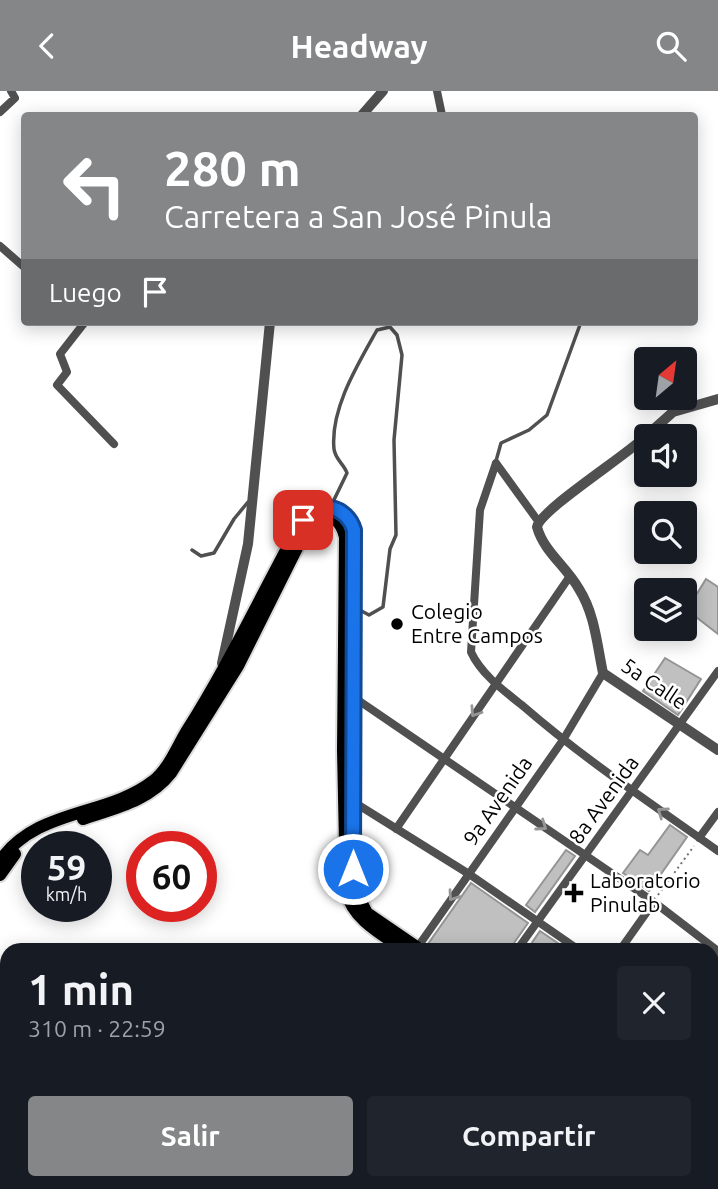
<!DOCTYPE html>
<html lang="es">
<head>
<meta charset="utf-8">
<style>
  body { margin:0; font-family:Ubuntu,sans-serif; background:#20242c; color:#f1f3f6; height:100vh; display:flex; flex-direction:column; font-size:26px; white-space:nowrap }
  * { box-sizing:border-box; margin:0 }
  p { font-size:23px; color:#9ea1a6 }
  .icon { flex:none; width:38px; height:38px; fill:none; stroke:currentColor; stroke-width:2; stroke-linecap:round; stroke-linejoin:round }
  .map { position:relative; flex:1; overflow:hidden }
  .drawer { position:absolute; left:0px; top:852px; width:719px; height:247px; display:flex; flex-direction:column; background:#171b24; border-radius:21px 21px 0 0; box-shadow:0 4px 18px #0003 }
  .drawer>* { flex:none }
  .hud { position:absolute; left:21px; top:21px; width:677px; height:214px; border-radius:7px; box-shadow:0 4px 18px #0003; background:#858687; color:#fff; overflow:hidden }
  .needle { width:46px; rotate:29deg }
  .buttons { position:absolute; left:634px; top:256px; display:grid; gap:14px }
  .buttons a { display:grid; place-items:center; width:63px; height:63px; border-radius:7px; background:#171b24; box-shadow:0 4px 18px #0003; font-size:35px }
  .speed { position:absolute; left:21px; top:740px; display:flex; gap:14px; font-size:35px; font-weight:700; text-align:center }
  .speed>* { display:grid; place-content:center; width:91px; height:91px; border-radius:50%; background:#171b24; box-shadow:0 4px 18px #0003; line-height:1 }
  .speed small { font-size:18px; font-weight:400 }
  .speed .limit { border:10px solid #d22; background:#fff; color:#111 }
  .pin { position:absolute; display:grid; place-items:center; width:60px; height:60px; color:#fff; margin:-30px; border-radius:14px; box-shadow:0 4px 10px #0006 }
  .me { position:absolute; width:77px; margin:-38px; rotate:0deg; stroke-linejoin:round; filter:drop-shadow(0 0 5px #0008) }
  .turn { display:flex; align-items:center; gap:24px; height:147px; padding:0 28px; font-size:32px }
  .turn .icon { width:91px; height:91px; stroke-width:2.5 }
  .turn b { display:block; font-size:49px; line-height:60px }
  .then { display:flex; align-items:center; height:66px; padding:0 28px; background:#0003; gap:14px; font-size:26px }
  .round { display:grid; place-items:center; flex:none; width:74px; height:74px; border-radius:7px; background:#20242c }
  .summary { display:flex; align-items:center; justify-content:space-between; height:119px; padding:0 28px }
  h1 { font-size:42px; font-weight:700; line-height:52px }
  .cta { display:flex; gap:14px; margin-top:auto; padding:14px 28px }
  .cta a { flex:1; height:80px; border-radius:7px; background:#858687; color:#fff; font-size:28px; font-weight:700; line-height:80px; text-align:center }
  .cta a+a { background:#20242c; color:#f1f3f6 }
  header { display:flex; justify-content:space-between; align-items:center; height:91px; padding:0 28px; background:#858687; color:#fff; font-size:32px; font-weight:700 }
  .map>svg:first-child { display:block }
  .building { fill:#c0c0c0; stroke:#949494; stroke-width:2 }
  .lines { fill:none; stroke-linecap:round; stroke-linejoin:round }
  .primary-casing { stroke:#dbdbdb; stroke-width:16 }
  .path { stroke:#727272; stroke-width:2; stroke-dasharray:2 3.5; stroke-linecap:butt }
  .service { stroke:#505050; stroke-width:3.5 }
  .minor { stroke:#505050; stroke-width:8 }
  .tertiary { stroke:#505050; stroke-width:10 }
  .primary { stroke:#000; stroke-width:12 }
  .oneway { stroke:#969696 }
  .route-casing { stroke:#114b97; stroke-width:18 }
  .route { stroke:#1a73e8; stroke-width:12 }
  .poi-dot { fill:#000; stroke:#fff; stroke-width:2.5 }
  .labels { text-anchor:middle; stroke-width:5; stroke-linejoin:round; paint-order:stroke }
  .poi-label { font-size:21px; fill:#000; stroke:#fff; text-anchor:start }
  .street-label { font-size:21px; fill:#000; stroke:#fff }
</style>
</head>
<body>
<header><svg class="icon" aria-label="back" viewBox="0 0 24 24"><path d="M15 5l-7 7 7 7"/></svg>Headway<svg class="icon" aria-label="search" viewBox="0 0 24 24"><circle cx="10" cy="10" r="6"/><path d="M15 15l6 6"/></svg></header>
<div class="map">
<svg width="718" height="1098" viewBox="0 0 718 1098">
  <rect width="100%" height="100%" fill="#fff"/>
  <path class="building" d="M 706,488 L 718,496 L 718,543 L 687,519 Z
    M 665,567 L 701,588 L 678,624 L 643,600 Z
    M 670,734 L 687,746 L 649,800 L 623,782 L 640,759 L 648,764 Z
    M 566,759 L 575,765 L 535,821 L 526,814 Z
    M 471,792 L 528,832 L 509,859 L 430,859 L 428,853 Z
    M 540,840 L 568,859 L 527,859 Z"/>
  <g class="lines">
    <g class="primary-casing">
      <path id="primary" d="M 315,427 C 332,421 341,430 345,446 L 343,659 L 346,800 C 353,829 381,843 405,859
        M 83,728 C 115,717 149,710 171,682 L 238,575 L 297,457
        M 0,770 C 36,717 107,726 153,690 C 168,679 177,656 186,641 C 230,572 264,498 304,426 C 324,408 351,418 354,445 L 352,659 L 354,797 L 367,822 L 421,859
        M 0,784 L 15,763
        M 712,1058 L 718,1062
        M 712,1072 L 718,1076"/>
    </g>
    <path class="path" d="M 658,804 L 694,755"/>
    <path class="service" d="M 496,370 L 501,352 L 529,339 L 547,324 L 581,231
      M 331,415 L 347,382 C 344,373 335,368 334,358 C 330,318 358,273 377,239 L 390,236 L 397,244 L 402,264 L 394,349 L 396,444 L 390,458 L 383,516 L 369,524 L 356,517
      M 192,459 L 201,465 L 214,462 L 234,428 L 248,411"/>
    <path class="minor" d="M 437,0 L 442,24
      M 0,21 L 15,7 L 11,0
      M 0,155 L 24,176
      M 85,231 L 60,263 L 67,281 L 57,294 L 114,353
      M 496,372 L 480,419 L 471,561 C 481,583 504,600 523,615 C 584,668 652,713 718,760
      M 496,372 L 538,430
      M 352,605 L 654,811 L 718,860
      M 352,710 L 469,783 L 579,859
      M 396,738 L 570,485
      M 699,747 L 718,721
      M 417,857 L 563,649 L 603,582
      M 517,859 L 718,580
      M 620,859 L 654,811
      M 712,872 L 718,864
      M 712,954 L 718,958
      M 712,1021 L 718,1014
      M 141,1092 L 150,1098
      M 153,1092 L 162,1098
      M 430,1092 L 440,1098
      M 598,1092 L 606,1098
      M 74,1098 L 78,1092
      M 214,1098 L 218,1092
      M 223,1098 L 228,1092
      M 285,1098 L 288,1093 L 296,1098
      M 479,1098 L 484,1092
      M 524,1098 L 527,1092
      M 554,1098 L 559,1092
      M 656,1098 L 661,1092"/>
    <path class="tertiary" d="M 362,24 L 383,0
      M 646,345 C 627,364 540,419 537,436 C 544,461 566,475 579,498 C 595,523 597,554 603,582 L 718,659
      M 646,345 L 673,321 L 718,308
      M 222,572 L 248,453 L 270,231"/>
    <use href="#primary" class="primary"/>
  </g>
  <defs><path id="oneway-chevron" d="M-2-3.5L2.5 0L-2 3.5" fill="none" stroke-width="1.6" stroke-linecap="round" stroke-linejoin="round" transform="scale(1.75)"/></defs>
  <g class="oneway">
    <use href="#oneway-chevron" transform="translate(475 621) rotate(124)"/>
    <use href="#oneway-chevron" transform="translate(662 721) rotate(-145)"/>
    <use href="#oneway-chevron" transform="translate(542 735) rotate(35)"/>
    <use href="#oneway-chevron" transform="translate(453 805) rotate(125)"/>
  </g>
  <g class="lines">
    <g class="route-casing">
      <path id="route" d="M 303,429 C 318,408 347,415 354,439 L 353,778"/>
    </g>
    <use href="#route" class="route"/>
  </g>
  <g class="poi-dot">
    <circle cx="397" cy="533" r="7"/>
    <path d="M570.5 791.5h7v7h7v7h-7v7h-7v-7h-7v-7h7z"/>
  </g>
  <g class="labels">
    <g class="poi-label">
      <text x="411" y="528">Colegio<tspan x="411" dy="24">Entre Campos</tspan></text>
      <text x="590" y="797">Laboratorio<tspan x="590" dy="24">Pinulab</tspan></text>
    </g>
    <g class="street-label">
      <text transform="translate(654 593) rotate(34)" y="7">5a Calle</text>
      <text transform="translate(604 709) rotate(-54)" y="7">8a Avenida</text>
      <text transform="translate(498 710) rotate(-55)" y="7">9a Avenida</text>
    </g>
  </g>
</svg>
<div class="buttons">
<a><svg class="needle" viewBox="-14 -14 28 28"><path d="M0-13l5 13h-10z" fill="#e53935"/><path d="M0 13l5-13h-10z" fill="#9ea1a6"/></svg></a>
<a><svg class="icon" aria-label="sound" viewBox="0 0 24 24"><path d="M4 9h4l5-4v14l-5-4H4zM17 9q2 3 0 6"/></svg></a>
<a><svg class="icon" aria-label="search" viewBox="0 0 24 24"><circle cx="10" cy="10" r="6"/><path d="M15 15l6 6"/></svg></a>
<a><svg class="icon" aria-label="layers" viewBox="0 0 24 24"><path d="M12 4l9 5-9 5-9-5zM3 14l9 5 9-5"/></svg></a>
</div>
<div class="speed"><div>59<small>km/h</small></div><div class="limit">60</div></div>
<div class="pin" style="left:303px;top:429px;background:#d93025"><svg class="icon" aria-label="arrive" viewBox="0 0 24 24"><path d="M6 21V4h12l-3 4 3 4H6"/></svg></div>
<svg class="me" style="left:353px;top:778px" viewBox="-20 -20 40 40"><circle r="17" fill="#1a73e8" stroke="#fff" stroke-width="3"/><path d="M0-11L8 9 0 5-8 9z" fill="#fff"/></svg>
<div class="hud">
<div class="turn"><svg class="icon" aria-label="left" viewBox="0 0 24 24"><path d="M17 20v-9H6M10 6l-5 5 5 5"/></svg><div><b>280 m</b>Carretera a San José Pinula</div></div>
<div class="then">Luego<svg class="icon" aria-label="arrive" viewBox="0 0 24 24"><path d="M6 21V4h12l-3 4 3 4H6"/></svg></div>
</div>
<section class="drawer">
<div class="summary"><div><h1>1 min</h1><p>310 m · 22:59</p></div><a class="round"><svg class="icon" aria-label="close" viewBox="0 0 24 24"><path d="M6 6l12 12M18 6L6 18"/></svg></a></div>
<div class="cta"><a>Salir</a><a>Compartir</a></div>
</section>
</div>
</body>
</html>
